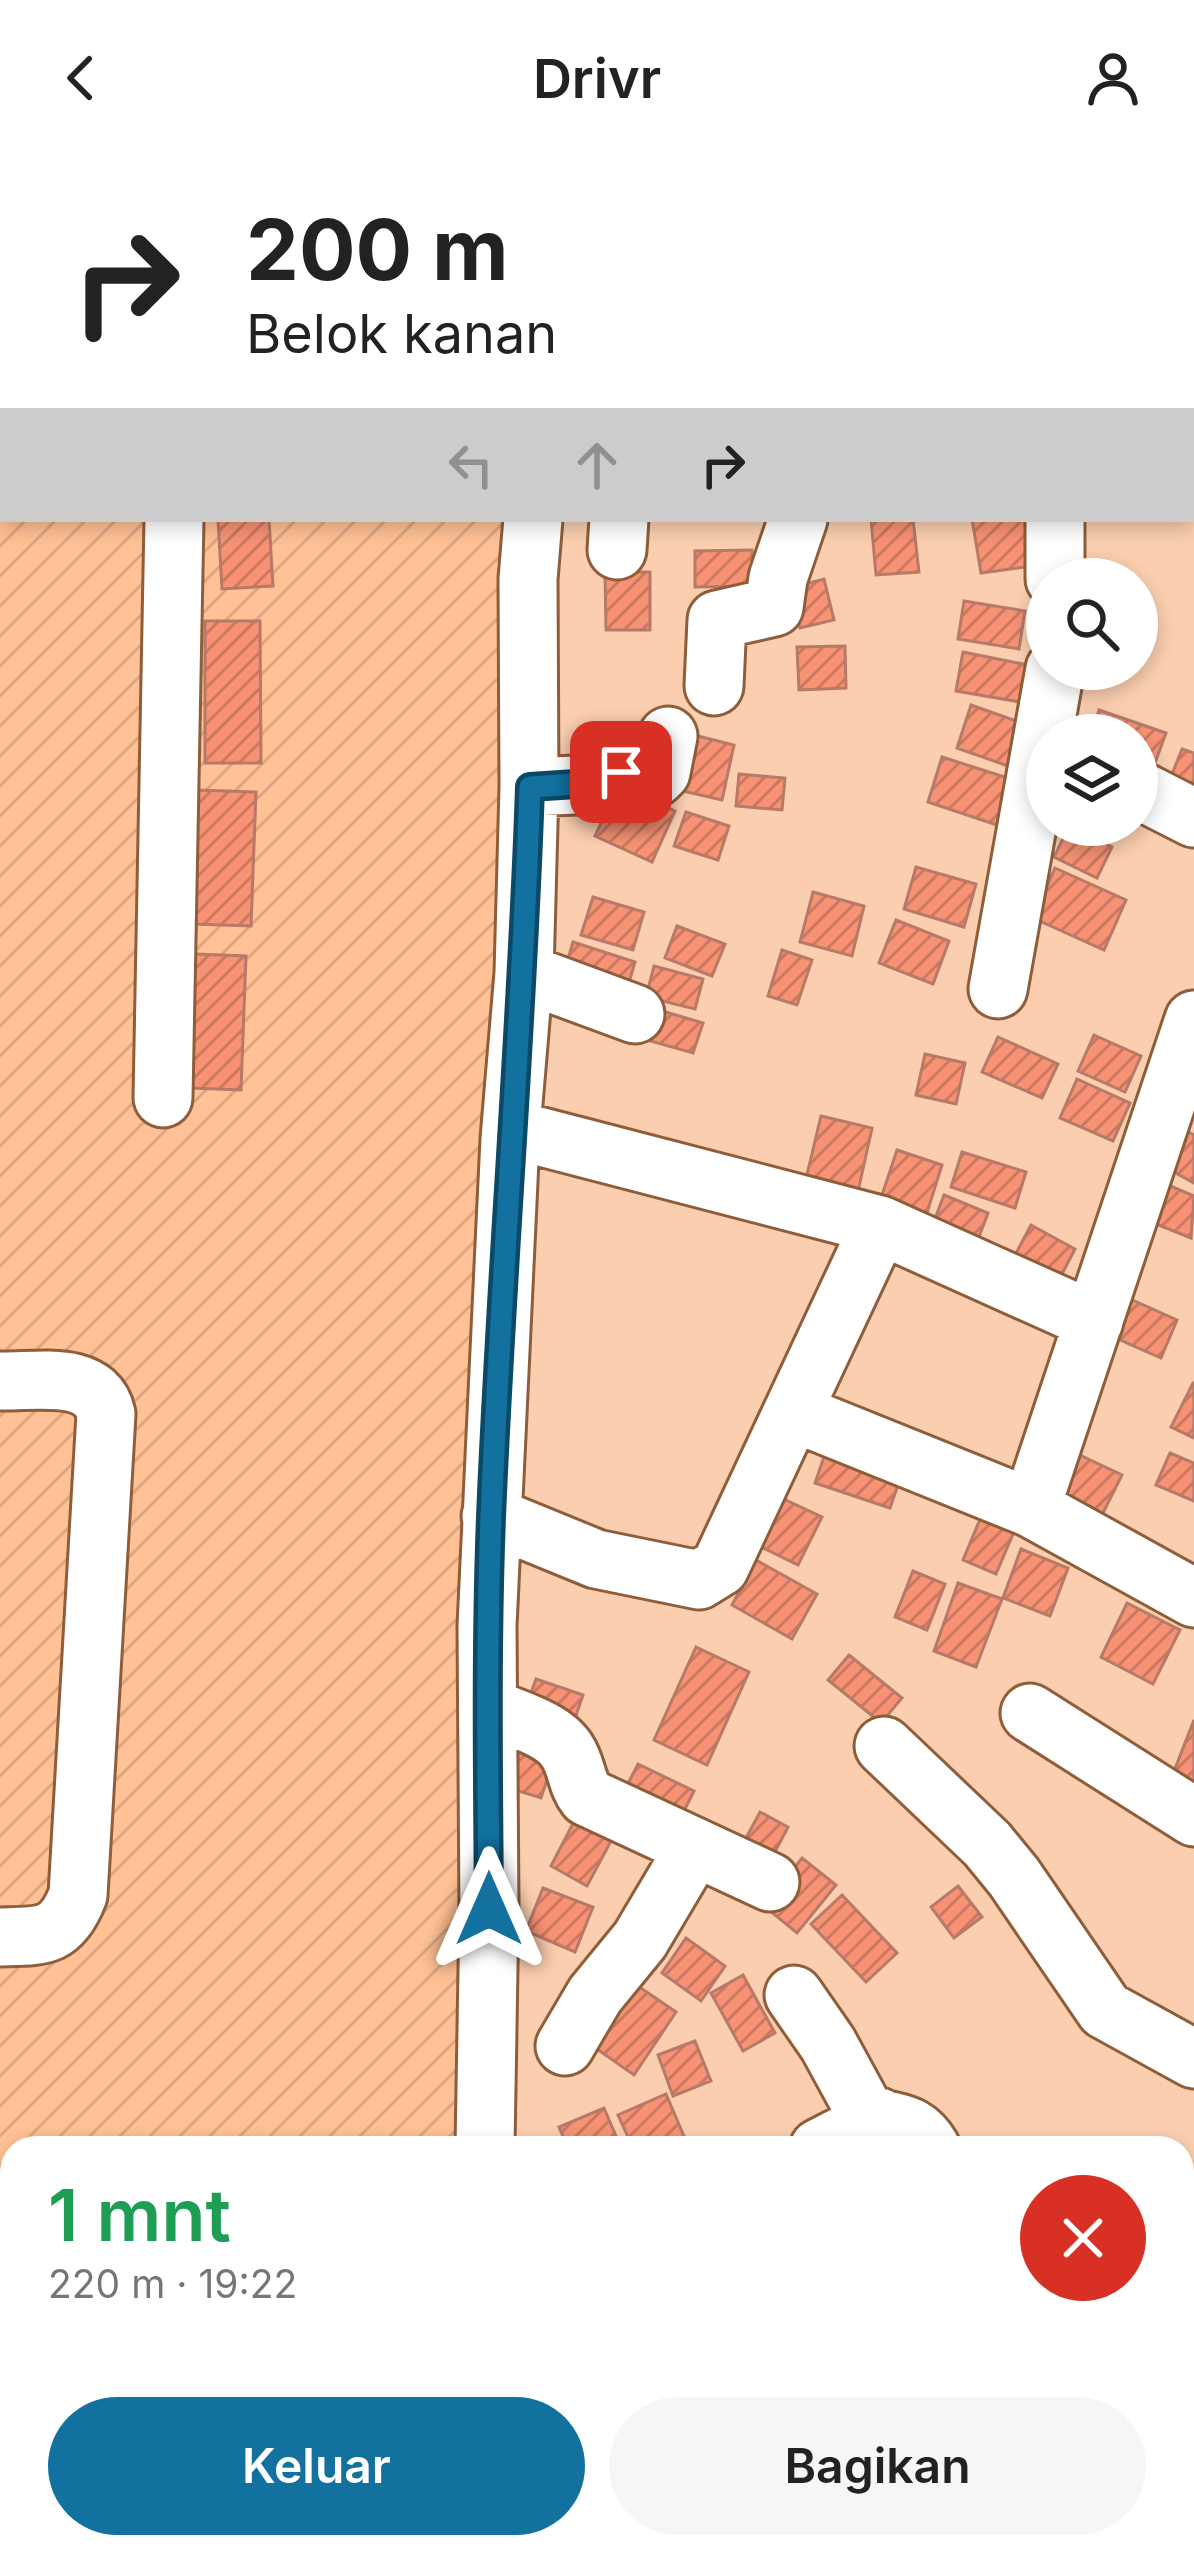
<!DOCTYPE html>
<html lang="id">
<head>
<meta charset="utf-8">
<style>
  body { margin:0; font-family:Inter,sans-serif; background:#f6f6f6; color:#222; height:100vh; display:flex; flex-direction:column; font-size:45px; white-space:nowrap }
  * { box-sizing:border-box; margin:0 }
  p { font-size:39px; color:#767676 }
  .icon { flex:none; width:66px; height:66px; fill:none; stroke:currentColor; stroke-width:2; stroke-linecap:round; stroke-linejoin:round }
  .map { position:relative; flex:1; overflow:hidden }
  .side { position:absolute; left:0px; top:1980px; width:1194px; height:423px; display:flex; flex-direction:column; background:#fff; border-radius:36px 36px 0 0; box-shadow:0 6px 18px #0003 }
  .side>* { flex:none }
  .guide { position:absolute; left:0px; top:0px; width:1194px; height:366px; box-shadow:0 6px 18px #0003; background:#fff; color:#222; overflow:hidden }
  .fabs { position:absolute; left:1026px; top:402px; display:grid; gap:24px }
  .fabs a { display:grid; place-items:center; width:132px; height:132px; border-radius:50%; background:#fff; box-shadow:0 6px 18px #0003; font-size:60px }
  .pin { position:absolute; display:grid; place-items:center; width:102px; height:102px; color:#fff; margin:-51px; border-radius:24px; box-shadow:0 6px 18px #0006 }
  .me { position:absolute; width:132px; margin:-66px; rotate:0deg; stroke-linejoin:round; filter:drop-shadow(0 0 9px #0008) }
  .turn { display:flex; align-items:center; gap:42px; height:252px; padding:0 48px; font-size:54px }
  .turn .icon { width:156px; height:156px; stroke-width:2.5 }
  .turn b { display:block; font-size:84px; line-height:102px }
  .lanes { display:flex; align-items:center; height:114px; padding:0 48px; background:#0003; justify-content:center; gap:60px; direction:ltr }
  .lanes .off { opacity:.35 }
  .round { display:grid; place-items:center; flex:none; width:126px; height:126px; border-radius:63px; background:#f6f6f6 }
  .headline { display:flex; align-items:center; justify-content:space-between; height:204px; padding:0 48px }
  h1 { font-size:72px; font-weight:600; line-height:90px; color:#1e9e55 }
  .button { display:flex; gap:24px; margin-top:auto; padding:24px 48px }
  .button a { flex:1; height:138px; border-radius:72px; background:#12719f; color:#fff; font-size:48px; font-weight:600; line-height:138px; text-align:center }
  .button a+a { background:#f6f6f6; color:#222 }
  header { display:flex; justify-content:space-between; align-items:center; height:156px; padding:0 48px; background:#fff; font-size:54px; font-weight:600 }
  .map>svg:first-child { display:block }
  .industrial { fill:url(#industrial-furrows) }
  .building { fill:url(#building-hatch); stroke:#b77a68; stroke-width:3 }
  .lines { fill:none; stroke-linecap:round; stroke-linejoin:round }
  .minor-casing { stroke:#8e5e3a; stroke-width:63 }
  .minor { stroke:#fff; stroke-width:57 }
  .route-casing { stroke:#0c4967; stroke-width:30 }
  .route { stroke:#12719f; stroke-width:21 }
</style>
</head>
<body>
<header><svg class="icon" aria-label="back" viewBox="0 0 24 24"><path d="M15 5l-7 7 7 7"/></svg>Drivr<svg class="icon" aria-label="person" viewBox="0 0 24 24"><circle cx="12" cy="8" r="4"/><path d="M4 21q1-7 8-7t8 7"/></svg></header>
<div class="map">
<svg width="1194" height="2402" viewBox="0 0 1194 2402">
  <defs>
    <pattern id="industrial-furrows" width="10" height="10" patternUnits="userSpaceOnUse" patternTransform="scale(3)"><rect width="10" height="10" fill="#ffc195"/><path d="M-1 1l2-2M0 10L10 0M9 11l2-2" fill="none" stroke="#dca680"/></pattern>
    <pattern id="building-hatch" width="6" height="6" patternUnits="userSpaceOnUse" patternTransform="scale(3)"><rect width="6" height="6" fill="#f79274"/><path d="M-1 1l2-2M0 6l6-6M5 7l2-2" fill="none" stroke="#ca785f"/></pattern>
  </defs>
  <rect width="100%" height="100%" fill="#faceaf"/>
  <path class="industrial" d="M 0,0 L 545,0 L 3,3 L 3,363 L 533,363 L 478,1992 L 12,1992 L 12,2391 L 465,2391 L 465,2402 L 0,2402 Z"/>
  <path class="building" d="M 218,363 L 269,363 L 273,430 L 222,433 Z
    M 871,363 L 913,363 L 919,416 L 876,419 Z
    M 972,363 L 1024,363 L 1032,410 L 981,417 Z
    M 752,394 L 753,430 L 695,431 L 695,395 Z
    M 605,416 L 650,416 L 650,474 L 606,474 Z
    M 824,423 L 834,464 L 800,472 L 790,432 Z
    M 964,445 L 1025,455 L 1019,493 L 958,483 Z
    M 205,465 L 260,465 L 261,607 L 205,607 Z
    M 845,490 L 846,532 L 799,534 L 797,491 Z
    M 963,496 L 1033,510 L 1026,547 L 956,535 Z
    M 971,549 L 1022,567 L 1008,610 L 957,592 Z
    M 1099,554 L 1166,577 L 1151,618 L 1137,613 L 1137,579 L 1091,579 Z
    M 686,577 L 734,589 L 722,644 L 674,633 Z
    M 1182,593 L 1194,597 L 1194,657 L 1162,643 Z
    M 942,601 L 1011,623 L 997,669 L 928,646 Z
    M 739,618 L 785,622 L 782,654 L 736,650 Z
    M 619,629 L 675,655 L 652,706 L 595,680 Z
    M 196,634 L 256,636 L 251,770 L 191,768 Z
    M 686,656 L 729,670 L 718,704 L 674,690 Z
    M 1069,670 L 1112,691 L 1097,722 L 1054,701 Z
    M 916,711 L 976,728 L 964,771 L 904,753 Z
    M 1055,712 L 1126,744 L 1104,794 L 1033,762 Z
    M 813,736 L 864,750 L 852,800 L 800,786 Z
    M 593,741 L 644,756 L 633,794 L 581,779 Z
    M 896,764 L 949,785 L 933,828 L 879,807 Z
    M 677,770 L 725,788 L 712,820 L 665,802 Z
    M 573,786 L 635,806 L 623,847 L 561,827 Z
    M 782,794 L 812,804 L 797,849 L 768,840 Z
    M 195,798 L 246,800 L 241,934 L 190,932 Z
    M 654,810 L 703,823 L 695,853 L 646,841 Z
    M 649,851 L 703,867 L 693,897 L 640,882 Z
    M 1094,879 L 1141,900 L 1125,936 L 1078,915 Z
    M 998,881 L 1058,908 L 1042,942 L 982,916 Z
    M 925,898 L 965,907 L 956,948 L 916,939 Z
    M 1077,923 L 1130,947 L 1113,985 L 1060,962 Z
    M 821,960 L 872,972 L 857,1040 L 805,1027 Z
    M 1180,972 L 1194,979 L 1194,1027 L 1161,1009 Z
    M 897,994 L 942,1009 L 924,1066 L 878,1051 Z
    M 962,996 L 1026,1016 L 1015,1052 L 951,1031 Z
    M 1156,1024 L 1194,1040 L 1191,1082 L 1141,1062 Z
    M 944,1039 L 988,1057 L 974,1094 L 930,1076 Z
    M 1031,1069 L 1075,1093 L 1052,1137 L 1007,1114 Z
    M 1128,1142 L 1177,1164 L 1161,1202 L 1111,1180 Z
    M 1193,1227 L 1194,1227 L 1194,1282 L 1171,1271 Z
    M 828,1289 L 903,1314 L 890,1352 L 815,1327 Z
    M 1065,1292 L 1122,1319 L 1099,1365 L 1043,1339 Z
    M 1170,1297 L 1194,1307 L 1194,1345 L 1156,1329 Z
    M 773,1338 L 822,1361 L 798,1409 L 751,1386 Z
    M 988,1344 L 1021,1359 L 996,1418 L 963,1404 Z
    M 1021,1393 L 1068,1412 L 1050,1460 L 1003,1442 Z
    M 756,1404 L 817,1438 L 792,1483 L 732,1449 Z
    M 913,1415 L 945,1428 L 927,1474 L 895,1461 Z
    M 958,1427 L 1002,1443 L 976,1511 L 934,1495 Z
    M 1127,1447 L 1180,1474 L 1153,1528 L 1101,1501 Z
    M 696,1491 L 749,1516 L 707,1609 L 654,1584 Z
    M 849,1499 L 902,1542 L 881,1567 L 828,1524 Z
    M 536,1523 L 583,1539 L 571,1574 L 524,1557 Z
    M 1194,1564 L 1194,1632 L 1171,1623 Z
    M 516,1579 L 557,1593 L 541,1642 L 499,1629 Z
    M 638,1608 L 694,1635 L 678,1667 L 622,1639 Z
    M 582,1650 L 619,1670 L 587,1730 L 551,1710 Z
    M 760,1656 L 788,1671 L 768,1709 L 740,1693 Z
    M 802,1702 L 836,1729 L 797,1777 L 764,1750 Z
    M 958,1730 L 982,1761 L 954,1782 L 931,1751 Z
    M 543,1732 L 593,1751 L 575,1796 L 526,1775 Z
    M 842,1739 L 897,1797 L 866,1826 L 811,1768 Z
    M 686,1782 L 725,1810 L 701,1845 L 662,1817 Z
    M 743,1819 L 775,1877 L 743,1895 L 711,1837 Z
    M 629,1824 L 676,1856 L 634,1919 L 587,1886 Z
    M 695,1885 L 711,1925 L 673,1940 L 658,1899 Z
    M 666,1938 L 689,1992 L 633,1992 L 618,1959 Z
    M 604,1952 L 621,1992 L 568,1992 L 559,1971 Z
    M 1193,2104 L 1194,2104 L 1194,2166 L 1182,2161 L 1182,2130 Z"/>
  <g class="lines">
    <g class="minor-casing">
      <path id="minor" d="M 13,0 L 14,3
        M 181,3 L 181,0
        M 662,3 L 666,0
        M 888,3 L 888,0
        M 1154,3 L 1155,0
        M 1191,60 L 1194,61
        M 617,394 L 619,363
        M 1055,423 L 1055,363
        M 714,530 L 717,464 L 774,451 L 778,422 L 798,363
        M 529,631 L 576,629 L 611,616 L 656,621 L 661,616 L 668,580
        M 1137,633 L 1194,662
        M 524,817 L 635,858
        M 998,833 L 1055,513
        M 163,942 L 174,363
        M 880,1069 L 1094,1165
        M 0,1225 C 37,1226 96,1213 106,1258 L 78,1739 C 61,1783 42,1780 0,1781
        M 795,1257 L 1031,1352 L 1194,1442
        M 1031,1352 L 1194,864
        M 491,1360 L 596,1403 L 699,1424 L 720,1411 L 880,1069 L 511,973
        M 488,1551 C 512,1562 553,1572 567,1595 C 577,1610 576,1627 587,1641 L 770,1726
        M 1030,1557 L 1194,1661
        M 884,1590 L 987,1688 L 1014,1721 L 1105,1854 L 1194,1903
        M 794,1839 L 828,1888 L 864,1954 C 888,1972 911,1958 931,1992
        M 565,1890 L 595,1839 L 640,1784 L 694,1693
        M 485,1992 L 489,1753 L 487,1470 L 510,983 L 524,817 L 529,631 L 528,423 L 533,363
        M 819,1992 L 879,1961
        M 1182,2180 L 1194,2185
        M 1182,2285 L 1194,2263
        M 1174,2391 L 1180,2402
        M 468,2402 L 468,2391
        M 1117,2402 L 1123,2391"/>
    </g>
    <use href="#minor" class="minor"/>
  </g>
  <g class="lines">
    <g class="route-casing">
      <path id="route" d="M 489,1753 C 488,1622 486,1491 491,1361 C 501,1117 522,875 530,631 L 576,628 L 621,616"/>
    </g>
    <use href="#route" class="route"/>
  </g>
</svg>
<div class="fabs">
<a><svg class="icon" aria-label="search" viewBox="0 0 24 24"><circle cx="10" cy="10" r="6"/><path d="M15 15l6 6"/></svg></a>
<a><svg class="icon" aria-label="layers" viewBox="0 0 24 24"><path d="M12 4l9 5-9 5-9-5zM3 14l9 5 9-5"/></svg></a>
</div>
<div class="pin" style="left:621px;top:616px;background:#d93025"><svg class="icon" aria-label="arrive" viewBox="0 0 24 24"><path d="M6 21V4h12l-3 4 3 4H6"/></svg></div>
<svg class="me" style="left:489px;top:1753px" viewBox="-20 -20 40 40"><path d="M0-17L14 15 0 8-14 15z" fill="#12719f" stroke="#fff" stroke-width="4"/></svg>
<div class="guide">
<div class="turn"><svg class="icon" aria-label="right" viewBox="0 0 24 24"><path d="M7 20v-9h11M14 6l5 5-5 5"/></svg><div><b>200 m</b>Belok kanan</div></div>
<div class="lanes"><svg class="icon off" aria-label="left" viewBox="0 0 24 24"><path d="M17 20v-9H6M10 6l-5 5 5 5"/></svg><svg class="icon off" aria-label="ahead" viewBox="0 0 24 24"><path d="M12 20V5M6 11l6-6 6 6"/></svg><svg class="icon" aria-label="right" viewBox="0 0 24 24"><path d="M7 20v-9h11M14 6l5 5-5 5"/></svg></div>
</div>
<section class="side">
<div class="headline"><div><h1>1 mnt</h1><p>220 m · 19:22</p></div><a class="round" style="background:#d93025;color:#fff"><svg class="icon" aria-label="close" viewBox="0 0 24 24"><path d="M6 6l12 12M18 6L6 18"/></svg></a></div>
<div class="button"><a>Keluar</a><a>Bagikan</a></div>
</section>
</div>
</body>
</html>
